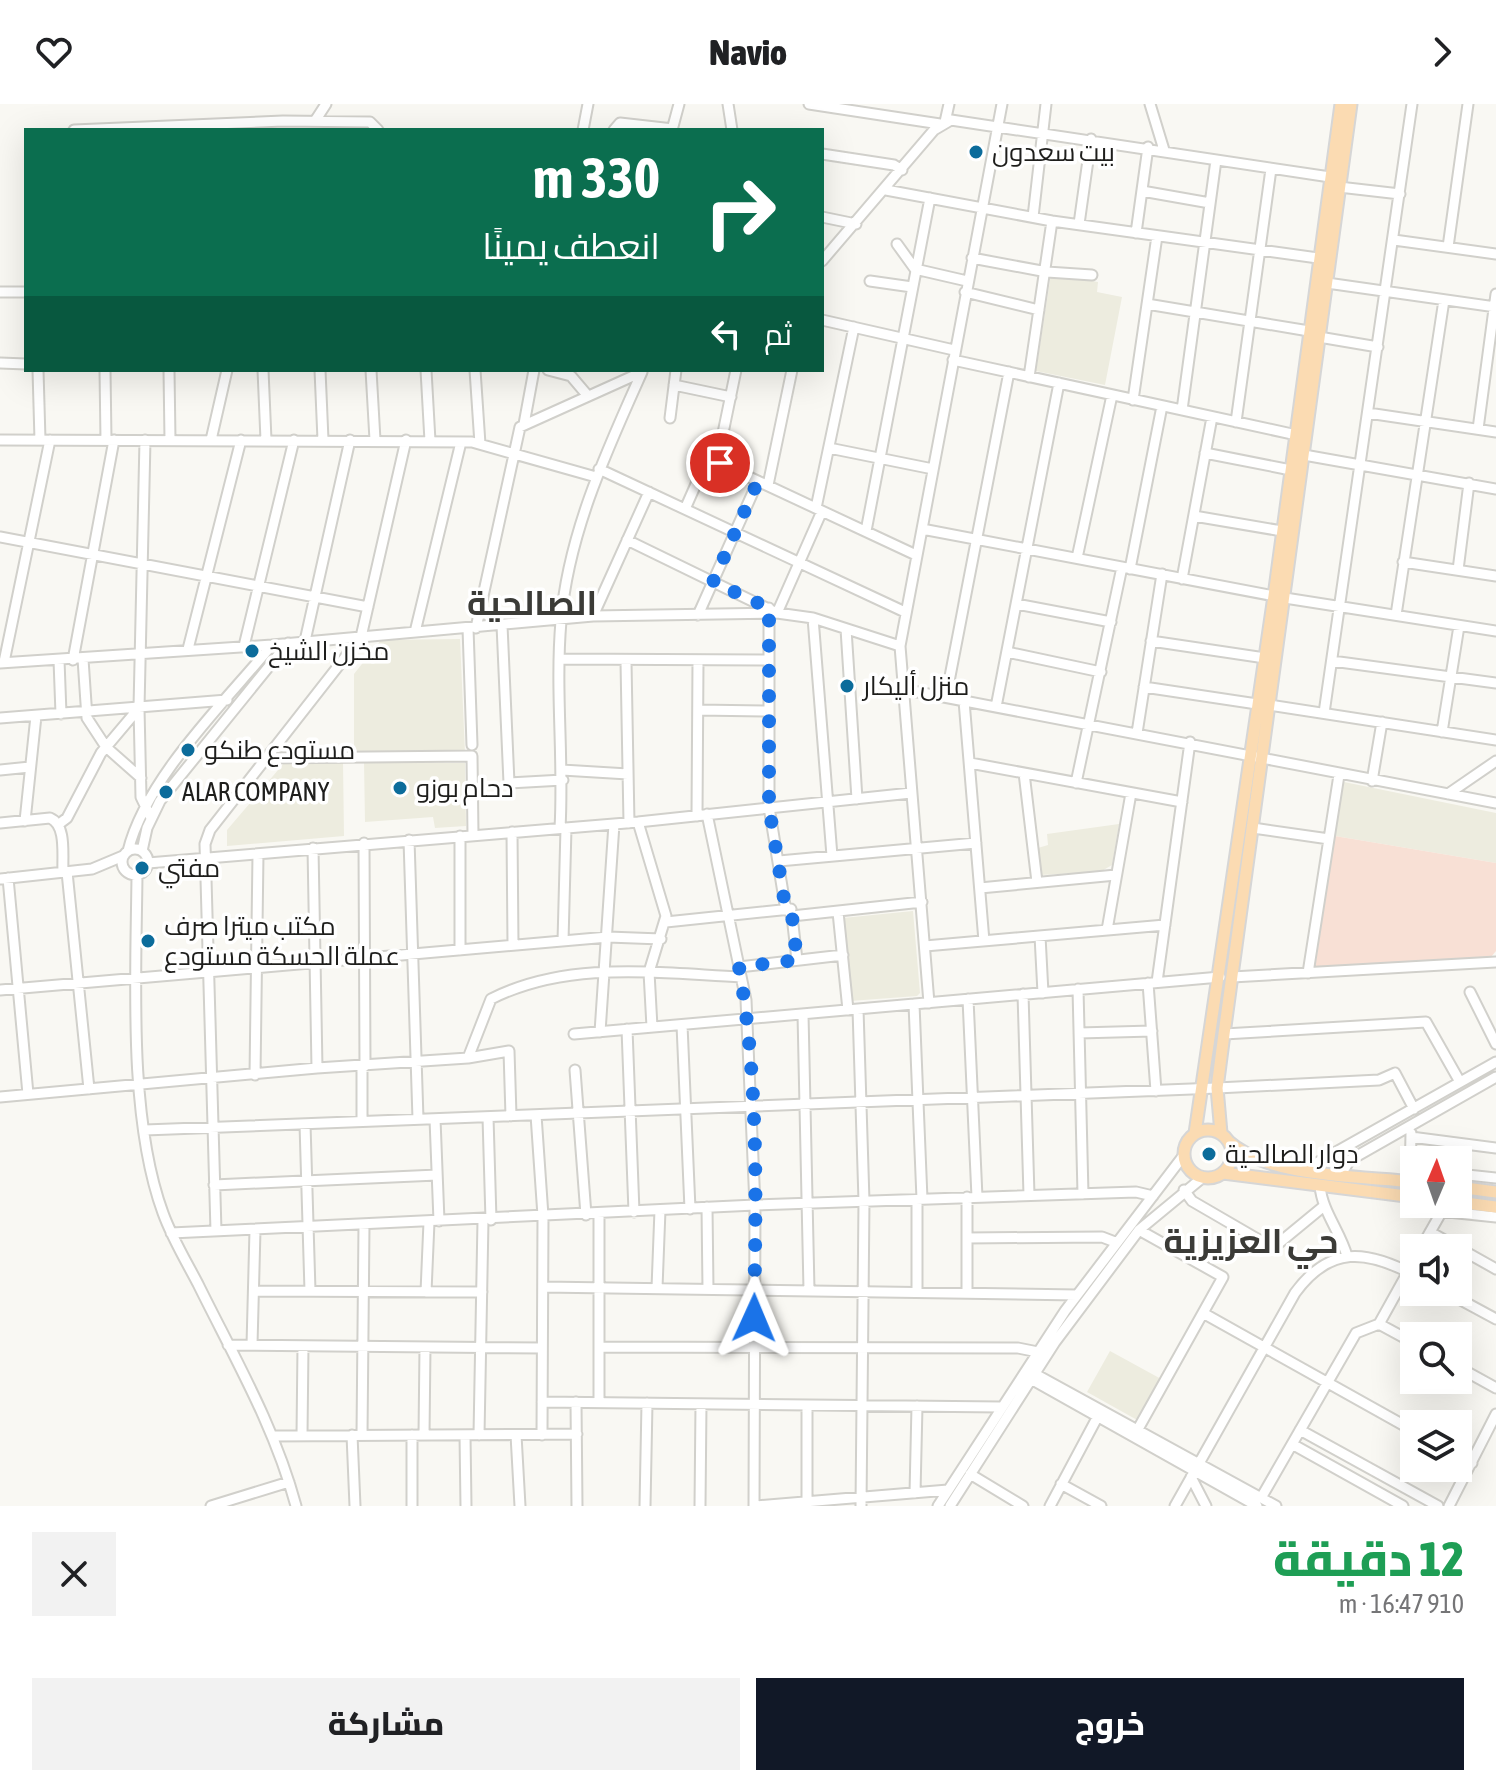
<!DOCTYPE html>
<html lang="ar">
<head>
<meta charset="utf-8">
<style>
  body { margin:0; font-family:"Asap Condensed",Cairo,sans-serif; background:#f2f2f2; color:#202124; direction:rtl; height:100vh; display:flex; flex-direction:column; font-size:30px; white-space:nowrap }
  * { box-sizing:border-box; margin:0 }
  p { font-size:26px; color:#757577 }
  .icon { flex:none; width:44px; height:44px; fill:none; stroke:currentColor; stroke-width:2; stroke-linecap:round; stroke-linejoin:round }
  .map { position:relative; height:1402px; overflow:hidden; direction:ltr }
  .drawer { display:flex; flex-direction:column; background:#fff; flex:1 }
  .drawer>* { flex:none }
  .hud { position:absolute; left:24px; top:24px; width:800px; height:244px; border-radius:0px; box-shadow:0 8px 32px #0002; direction:rtl; background:#0b6e4f; color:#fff; overflow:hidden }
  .needle { width:52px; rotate:2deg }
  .buttons { position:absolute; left:1400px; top:1042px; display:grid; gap:16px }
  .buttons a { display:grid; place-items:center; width:72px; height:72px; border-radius:0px; background:#fff; box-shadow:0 8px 32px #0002; font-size:40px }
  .pin { position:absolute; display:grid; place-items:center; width:68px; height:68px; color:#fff; margin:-34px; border:4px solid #fff; border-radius:50%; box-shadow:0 2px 8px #0007 }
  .me { position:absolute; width:88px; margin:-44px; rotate:1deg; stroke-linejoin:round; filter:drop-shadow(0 0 6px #0008) }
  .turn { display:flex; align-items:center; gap:28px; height:168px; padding:0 32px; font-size:36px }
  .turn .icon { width:104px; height:104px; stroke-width:2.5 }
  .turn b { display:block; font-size:56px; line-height:68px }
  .then { display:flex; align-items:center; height:76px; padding:0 32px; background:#0003; gap:16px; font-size:30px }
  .round { display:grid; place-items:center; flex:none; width:84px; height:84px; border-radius:0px; background:#f2f2f2 }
  .headline { display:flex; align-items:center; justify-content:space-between; height:136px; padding:0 32px }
  h1 { font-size:48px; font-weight:800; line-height:60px; color:#1e9e55 }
  .action { display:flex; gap:16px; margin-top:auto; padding:16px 32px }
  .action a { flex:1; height:92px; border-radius:0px; background:#111827; color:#fff; font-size:32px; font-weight:800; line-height:92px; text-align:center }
  .action a+a { background:#f2f2f2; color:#202124 }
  header { display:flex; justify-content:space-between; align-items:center; height:104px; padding:0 32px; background:#fff; font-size:36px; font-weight:800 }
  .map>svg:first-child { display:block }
  .built { fill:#edecdf }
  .green { fill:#f8e0d5 }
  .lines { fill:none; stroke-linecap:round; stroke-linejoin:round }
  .minor-casing { stroke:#d1d0cb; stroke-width:13 }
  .major-casing { stroke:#d6d6d6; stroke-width:15 }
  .minor { stroke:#fff; stroke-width:9 }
  .major { stroke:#fbdbb2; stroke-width:11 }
  .route { stroke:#1a73e8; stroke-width:14; stroke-dasharray:0 25.2 }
  .poi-dot { fill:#0c6c9b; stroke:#fff; stroke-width:3 }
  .labels { text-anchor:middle; stroke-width:7; stroke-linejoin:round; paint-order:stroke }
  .poi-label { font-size:26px; fill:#1e1e1c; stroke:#fff; text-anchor:start }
  .district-label { font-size:34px; font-weight:bold; fill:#3b3b37; stroke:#fff }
</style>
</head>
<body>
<header><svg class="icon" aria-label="forward" viewBox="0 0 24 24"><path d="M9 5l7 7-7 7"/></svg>Navio<svg class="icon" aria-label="heart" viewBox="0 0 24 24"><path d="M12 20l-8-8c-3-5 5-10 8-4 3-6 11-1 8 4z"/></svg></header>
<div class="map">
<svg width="1496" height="1402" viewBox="0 0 1496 1402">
  <rect width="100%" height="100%" fill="#f9f8f3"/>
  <path class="built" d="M 1051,170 L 1098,178 L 1097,188 L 1122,193 L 1105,281 L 1036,267 Z
    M 460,535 L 465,649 L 354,648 L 354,570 L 381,536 Z
    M 343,658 L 344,732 L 227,742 L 227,726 L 284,659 Z
    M 364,658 L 465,659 L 466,722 L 435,724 L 433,713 L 365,718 Z
    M 1344,678 L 1496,709 L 1496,759 L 1335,732 Z
    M 1119,720 L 1112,761 L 1100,768 L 1040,771 L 1038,744 L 1048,741 L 1047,730 Z
    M 913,807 L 920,889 L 917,892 L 850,897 L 843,814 Z
    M 1110,1247 L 1163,1276 L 1139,1317 L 1087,1288 Z"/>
  <path class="green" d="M 1335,732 L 1496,759 L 1496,847 L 1491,853 L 1315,864 Z"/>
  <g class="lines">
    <g class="minor-casing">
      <path id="minor" d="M 728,0 L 732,26
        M 809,0 L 940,20
        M 1150,0 L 1164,46
        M 315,17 L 326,0
        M 945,18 L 949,0
        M 74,26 L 283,17 L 370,18 L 378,26
        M 583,26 L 588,0
        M 614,26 L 620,19 L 673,25
        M 672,26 L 679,0
        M 822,50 L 894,61 L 902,66
        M 1339,83 L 1400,90
        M 886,86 L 1052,117 L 1325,155
        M 1142,87 L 1210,99
        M 822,113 L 856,120
        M 1033,113 L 1046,0
        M 1079,120 L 1091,35
        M 1136,129 L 1148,43
        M 1394,136 L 1496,150
        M 897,140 L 915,165 L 967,177
        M 1448,143 L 1468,0
        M 972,154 L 1047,168 L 1092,171
        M 822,157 L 934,26 L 951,16 L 1330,73
        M 870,177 L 912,183
        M 1327,179 L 1496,203
        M 0,188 L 26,188
        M 965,188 L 1039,206
        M 1147,200 L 1309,227
        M 822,216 L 954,246
        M 1319,233 L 1378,243
        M 953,256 L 1301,332
        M 0,259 L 26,260
        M 38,266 L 40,336
        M 105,266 L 106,336
        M 169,266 L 170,336
        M 263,266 L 266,336
        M 320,266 L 323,336
        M 371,266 L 375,336
        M 426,266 L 430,337
        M 475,266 L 480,340
        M 548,266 L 571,272 L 588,292
        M 1029,273 L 1052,117
        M 674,281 L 731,293
        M 1133,296 L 1157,132
        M 1182,306 L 1216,56
        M 1368,309 L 1496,328
        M 670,314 L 676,266
        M 1236,318 L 1271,65
        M 524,320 L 534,266
        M 1478,325 L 1496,190
        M 0,336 L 472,338 L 596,373
        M 145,336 L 139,604 L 141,693 L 151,714
        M 211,336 L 227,266
        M 829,344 L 933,365
        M 1205,349 L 1291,366
        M 1304,351 L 1496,385
        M 717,358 L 736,266
        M 599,365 L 905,508
        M 768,381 L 792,266
        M 816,404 L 854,223
        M 685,405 L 704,362 L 717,358 L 916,451
        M 1194,412 L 1282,427
        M 922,425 L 1285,494 L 1496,527
        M 866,427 L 930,94
        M 0,433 L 368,503
        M 627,436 L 777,509 L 822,407
        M 1077,454 L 1112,291
        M 1403,458 L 1496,472
        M 1130,465 L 1162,302
        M 1458,466 L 1469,379
        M 1182,475 L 1212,313
        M 1016,500 L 1111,518
        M 769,504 L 769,703 L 785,801 L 792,812 L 797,856
        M 698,511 L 758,377
        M 1396,511 L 1444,196
        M 593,512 L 649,388
        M 813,514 L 832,752
        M 502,521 L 509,679 L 563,676
        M 468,524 L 472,641
        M 476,524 L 520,323 L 642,268
        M 846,525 L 857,695
        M 415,528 L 461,338
        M 305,537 L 350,336
        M 1151,537 L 1265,554
        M 244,542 L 294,336
        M 188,545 L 241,336
        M 1007,548 L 1101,568
        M 83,555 L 87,614 L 106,643 L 141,674
        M 559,555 L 769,556
        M 59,556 L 61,610
        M 73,556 L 114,336
        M 1332,557 L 1496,579
        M 4,558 L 50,336
        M 626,558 L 629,719
        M 0,559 L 272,541 L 593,512 L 777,509 L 813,514 L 900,542
        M 1144,583 L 1257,600
        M 902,585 L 1496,699
        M 946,593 L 1009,268
        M 964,597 L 984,837
        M 1269,601 L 1496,636
        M 996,603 L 1059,279
        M 698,606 L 769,607
        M 1324,609 L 1412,0
        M 0,614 L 227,596
        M 1442,628 L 1459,522
        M 1137,629 L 1162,470
        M 265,654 L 472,652 L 473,731
        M 970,659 L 1182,698
        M 0,666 L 30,663
        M 562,666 L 628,670
        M 1024,669 L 1037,778
        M 1372,677 L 1382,618
        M 1076,679 L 1122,463
        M 1448,690 L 1496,657
        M 707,710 L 746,896 L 755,1101 L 754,1402
        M 697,712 L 698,558
        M 25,717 L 36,612
        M 638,718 L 666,812 L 649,868 L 652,923
        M 0,719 L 50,714 C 67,721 62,752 63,768
        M 59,720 L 67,714 L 101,649 L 139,604
        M 560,724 C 564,655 555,586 561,517 C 568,430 607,346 642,268
        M 1253,724 L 1329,735
        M 512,728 L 513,841
        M 409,736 L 418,1015
        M 364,739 L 365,962
        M 313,744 L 317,964
        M122 758a13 13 0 1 1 26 0a13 13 0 1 1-26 0Z
        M 128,747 C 146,674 224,599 272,541
        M 142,747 L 147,724 L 160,697 L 288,539
        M 779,757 L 976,739
        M 148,759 L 638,718 L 911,689
        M 67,768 L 89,985
        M 137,771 C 136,873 128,1014 163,1109 C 172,1134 186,1157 198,1180 C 234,1253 275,1323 296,1402
        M 8,774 L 28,990
        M 0,775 L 92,765 L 123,752
        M 980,784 L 1116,771
        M 838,808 L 848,906
        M 792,812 L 922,798
        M 666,818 L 791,805
        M 1107,826 L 1131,689
        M 1040,832 L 1043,889
        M 563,837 L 566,724
        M 925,842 L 1165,821
        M 460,846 L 460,732
        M 739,863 L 843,851
        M 1308,869 L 1339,671
        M 1232,873 L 1496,858
        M 1157,878 L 1190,638
        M 1148,879 L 1156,987
        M 1078,885 L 1083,1090
        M 0,886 L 608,833 L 661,835
        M 1470,888 L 1496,940
        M 1023,890 L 1029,1091
        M 968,895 L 977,1093
        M 929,899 L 900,542 L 1002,0
        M 914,900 L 922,1095
        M 858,905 L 864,1097 L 861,1402
        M 803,910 L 809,1186
        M 682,921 L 690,1105
        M 627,925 L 634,1108
        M 600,928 L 614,720
        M 1079,929 L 1152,927
        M 574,930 L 1220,873
        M 1224,930 L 1426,918 L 1460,978
        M 468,954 L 509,947 L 511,1012
        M 362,962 L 362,1017
        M 575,966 L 586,1111
        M 255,971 L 258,750
        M 0,993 L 317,964 L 468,954 L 491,895 C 568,856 657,869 741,873
        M 536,1011 L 543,1112 L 542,1331
        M 488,1013 L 491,1116
        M 435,1015 L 439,1117
        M 305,1020 L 310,1187
        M 145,1026 L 1217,984 L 1379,976 L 1395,969 L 1414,1005
        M 1411,1033 L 1496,1044
        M 1306,1065 L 1496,958
        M 1341,1070 L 1350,1056 L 1496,973
        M 1458,1070 L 1496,1074
        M 1410,1078 L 1411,1029
        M 214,1081 L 437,1071
        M 1320,1082 C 1322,1107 1340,1127 1347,1152
        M 1184,1086 L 1192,1097 L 1273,1144 L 1324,1102
        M 1418,1100 L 1429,1106 L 1496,1113
        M 707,1103 L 708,1185
        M 216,1127 L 205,740 L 210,726 L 361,533 L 406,336
        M 1430,1128 L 1496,1165
        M 171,1129 L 755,1101 L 1136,1088 L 1153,1092
        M 967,1134 L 1102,1133 L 1115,1138
        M 1421,1144 L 1442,1107
        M 543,1183 L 1077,1191
        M 657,1184 L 660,1106
        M 254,1187 L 482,1188
        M 917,1187 L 917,1096
        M 967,1187 L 967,1093
        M 426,1188 L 429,1118
        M 1446,1188 L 1496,1215
        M 1203,1209 L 1414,1327
        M 1379,1220 L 1414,1239
        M 228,1241 L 542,1244
        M 252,1241 L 255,1126
        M 599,1243 L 1018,1244 L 1038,1248
        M 1458,1263 L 1496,1284
        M 1035,1270 L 1276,1402
        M 1031,1275 L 1257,1402
        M 542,1298 L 1001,1303
        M 576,1298 L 577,1402
        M 599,1298 L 599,1110
        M 807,1301 L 807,1398
        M 1138,1325 L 1223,1173 L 1139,1126
        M 1300,1326 L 1438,1402
        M 302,1331 L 303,1242
        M 352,1331 L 355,1402
        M 362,1331 L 364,1121
        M 412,1331 L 412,1402
        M 424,1331 L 425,1243
        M 465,1331 L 466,1402
        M 479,1331 L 483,1116
        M 516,1331 L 520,1402
        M 273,1332 L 577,1330
        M 1292,1340 L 1403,1402
        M 1458,1352 L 1472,1359
        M 970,1370 L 1023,1402
        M 1191,1373 L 1206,1402
        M 1061,1380 L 1101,1402
        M 915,1389 L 917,1302
        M 1261,1394 L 1356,1229 L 1379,1220 L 1414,1157
        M 211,1402 L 289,1378
        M 645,1402 L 647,1299
        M 700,1402 L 701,1300
        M 756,1402 L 948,1386
        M 938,1402 L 1065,1207 L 1184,1051
        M 950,1402 L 1055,1238 L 1139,1126 L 1202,1074
        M 1050,1402 L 1098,1312
        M 1175,1402 L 1295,1189 C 1330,1141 1367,1146 1414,1171
        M 1449,1402 L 1496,1310"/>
    </g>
    <g class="major-casing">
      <path id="major" d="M1184 1050a24 24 0 1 1 48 0a24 24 0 1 1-48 0Z
        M 1195,1029 L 1274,492 L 1341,0
        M 1221,1029 L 1217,984 L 1224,930 L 1351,0
        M 1228,1037 C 1269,1074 1359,1072 1414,1078
        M 1223,1069 L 1414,1093
        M 1458,1083 L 1496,1088
        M 1458,1098 L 1496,1103"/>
    </g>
    <use href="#minor" class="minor"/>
    <use href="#major" class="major"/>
  </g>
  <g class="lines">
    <path class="route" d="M 720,359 L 758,377 L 713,478 L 769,504 L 769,703 L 785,801 L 792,812 L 797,856 L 739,863 C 759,977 756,1098 754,1214"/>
  </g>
  <g class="poi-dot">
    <circle cx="976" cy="48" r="8"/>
    <circle cx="252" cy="547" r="8"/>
    <circle cx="847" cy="582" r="8"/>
    <circle cx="188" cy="646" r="8"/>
    <circle cx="400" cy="684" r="8"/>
    <circle cx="166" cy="688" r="8"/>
    <circle cx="142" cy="764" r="8"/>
    <circle cx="148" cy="837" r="8"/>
    <circle cx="1209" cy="1050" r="8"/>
  </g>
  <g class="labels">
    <g class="poi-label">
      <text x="992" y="57">بيت سعدون</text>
      <text x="268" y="556">مخزن الشيخ</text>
      <text x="863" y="591">منزل أليكار</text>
      <text x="204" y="655">مستودع طنكو</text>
      <text x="416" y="693">دحام بوزو</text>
      <text x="182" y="697">ALAR COMPANY</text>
      <text x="158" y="773">مفتي</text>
      <text x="164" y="831">مكتب ميترا صرف<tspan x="164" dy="30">عملة الحسكة مستودع</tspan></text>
      <text x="1225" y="1059">دوار الصالحية</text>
    </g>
    <g class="district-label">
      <text x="532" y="511">الصالحية</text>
      <text x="1251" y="1149">حي العزيزية</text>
    </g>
  </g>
</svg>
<div class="buttons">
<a><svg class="needle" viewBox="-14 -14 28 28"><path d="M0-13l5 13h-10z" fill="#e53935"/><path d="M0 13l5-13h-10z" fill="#757577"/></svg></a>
<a><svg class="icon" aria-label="sound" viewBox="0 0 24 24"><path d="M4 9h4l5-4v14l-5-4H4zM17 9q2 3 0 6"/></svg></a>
<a><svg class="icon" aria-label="search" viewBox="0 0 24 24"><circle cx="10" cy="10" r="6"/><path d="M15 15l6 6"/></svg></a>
<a><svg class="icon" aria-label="layers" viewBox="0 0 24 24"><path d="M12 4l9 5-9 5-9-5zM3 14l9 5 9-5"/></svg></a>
</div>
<div class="pin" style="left:720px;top:359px;background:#d93025"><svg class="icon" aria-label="arrive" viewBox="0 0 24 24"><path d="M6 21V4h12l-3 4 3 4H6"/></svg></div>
<svg class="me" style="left:754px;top:1214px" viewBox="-20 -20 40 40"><path d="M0-17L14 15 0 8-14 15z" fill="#1a73e8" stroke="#fff" stroke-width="4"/></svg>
<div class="hud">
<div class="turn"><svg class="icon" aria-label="right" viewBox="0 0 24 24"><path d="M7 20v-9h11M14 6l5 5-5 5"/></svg><div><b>330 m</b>انعطف يمينًا</div></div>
<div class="then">ثم<svg class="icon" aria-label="left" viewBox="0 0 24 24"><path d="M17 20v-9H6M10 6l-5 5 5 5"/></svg></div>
</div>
</div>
<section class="drawer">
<div class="headline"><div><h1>12 دقيقة</h1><p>910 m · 16:47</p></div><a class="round"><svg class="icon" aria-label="close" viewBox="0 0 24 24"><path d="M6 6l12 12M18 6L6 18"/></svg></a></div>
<div class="action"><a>خروج</a><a>مشاركة</a></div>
</section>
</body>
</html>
